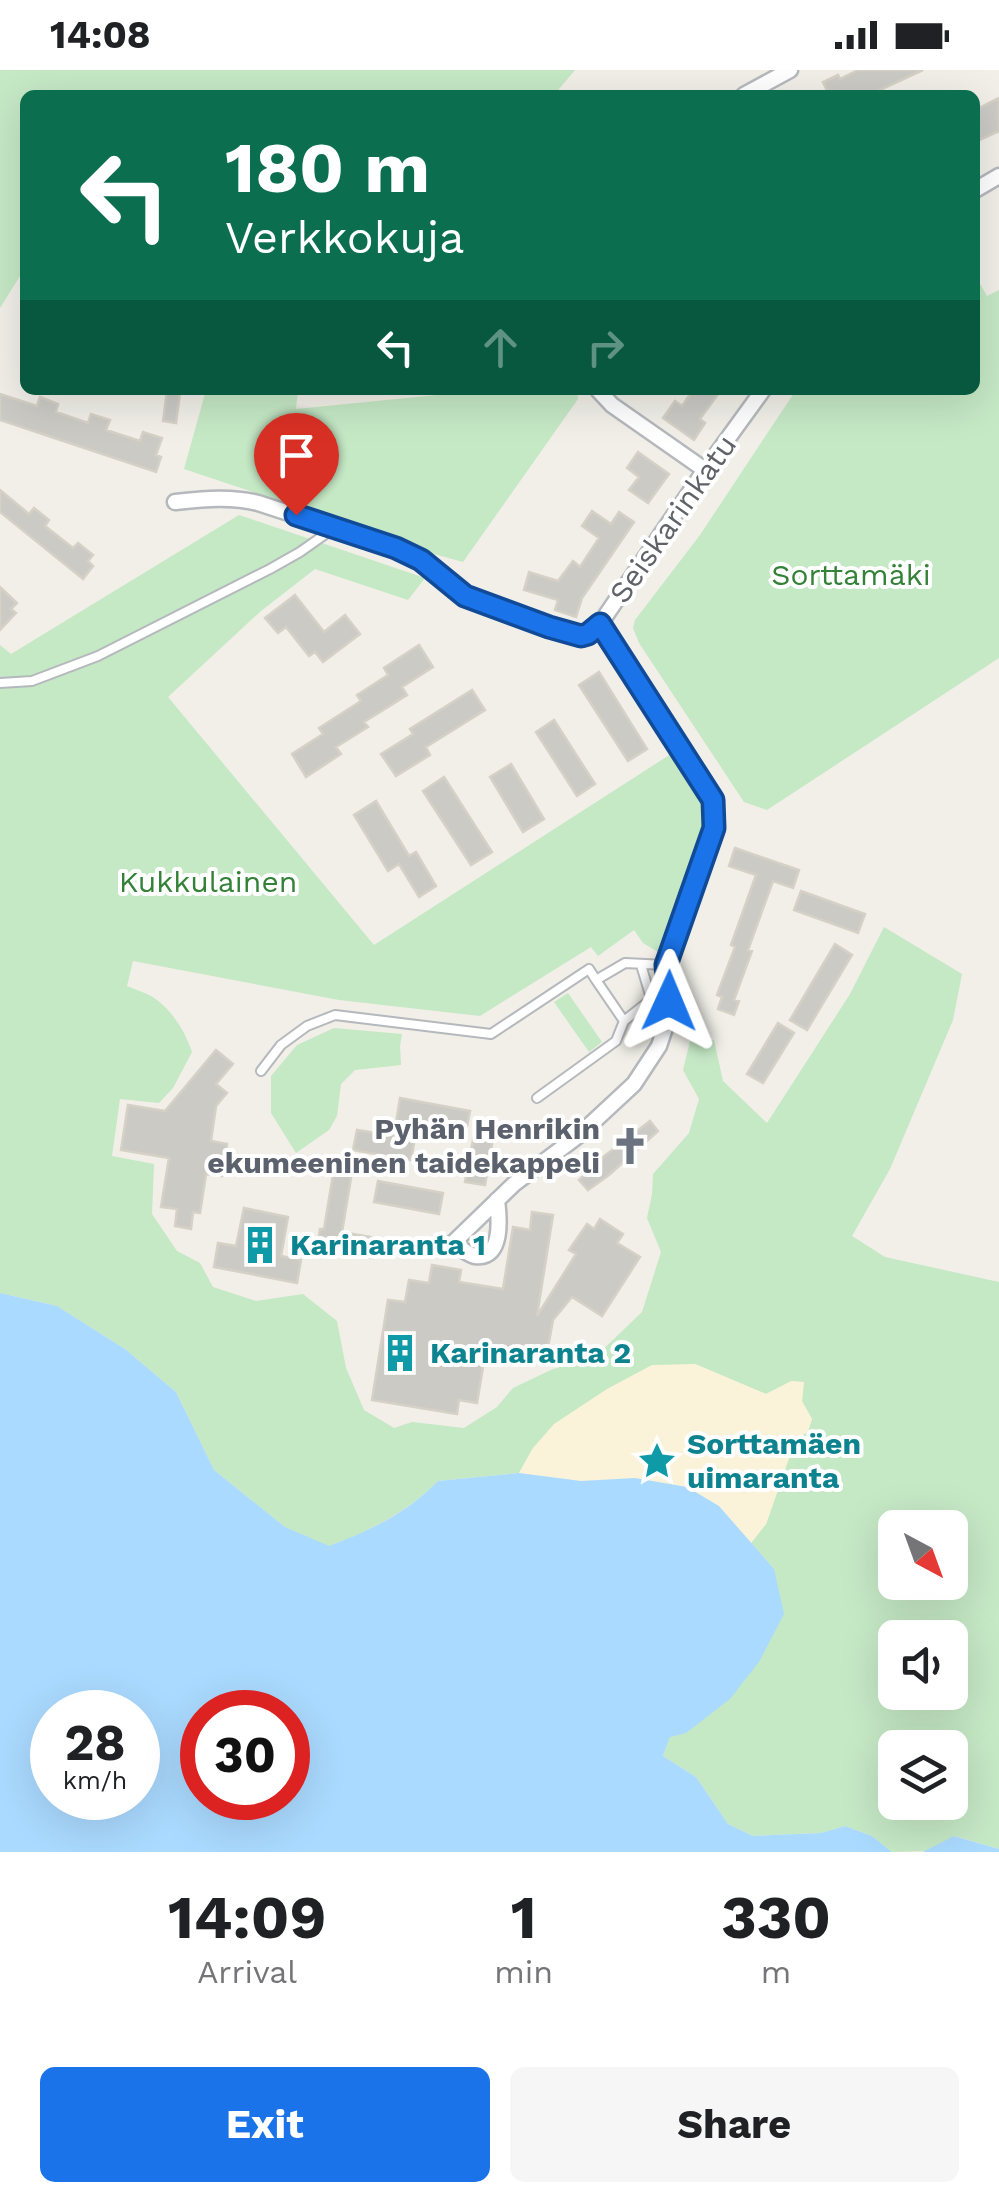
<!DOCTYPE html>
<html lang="en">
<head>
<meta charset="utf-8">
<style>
  body { margin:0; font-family:"Work Sans",sans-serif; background:#f6f6f6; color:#202124; height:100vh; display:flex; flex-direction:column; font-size:38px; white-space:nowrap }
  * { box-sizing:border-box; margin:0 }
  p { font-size:32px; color:#757577 }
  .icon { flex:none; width:55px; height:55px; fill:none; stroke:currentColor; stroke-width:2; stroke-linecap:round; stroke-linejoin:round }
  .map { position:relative; height:1782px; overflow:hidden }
  .drawer { display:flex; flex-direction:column; background:#fff; flex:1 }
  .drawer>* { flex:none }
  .top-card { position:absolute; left:20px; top:20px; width:960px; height:305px; border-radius:15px; box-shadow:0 10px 40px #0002; background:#0b6e4f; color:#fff; overflow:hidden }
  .needle { width:65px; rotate:139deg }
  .tools { position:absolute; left:878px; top:1440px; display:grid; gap:20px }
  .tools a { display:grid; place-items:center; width:90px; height:90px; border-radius:15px; background:#fff; box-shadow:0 10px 40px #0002; font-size:50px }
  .speed { position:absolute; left:30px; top:1620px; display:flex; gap:20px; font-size:50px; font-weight:700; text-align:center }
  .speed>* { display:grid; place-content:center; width:130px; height:130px; border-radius:50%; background:#fff; box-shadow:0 10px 40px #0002; line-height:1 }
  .speed small { font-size:25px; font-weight:400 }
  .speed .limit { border:15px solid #d22; background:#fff; color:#111 }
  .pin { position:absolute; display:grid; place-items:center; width:85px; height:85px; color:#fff; margin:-102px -42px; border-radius:50% 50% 50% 0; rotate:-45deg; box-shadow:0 0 10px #0007 }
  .pin .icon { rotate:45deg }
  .me { position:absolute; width:110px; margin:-55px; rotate:1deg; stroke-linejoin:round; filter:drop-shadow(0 0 8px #0008) }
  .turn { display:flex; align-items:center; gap:35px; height:210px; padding:0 40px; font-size:45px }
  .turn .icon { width:130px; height:130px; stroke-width:2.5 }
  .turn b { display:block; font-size:70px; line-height:85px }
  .lanes { display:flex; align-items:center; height:95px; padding:0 40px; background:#0003; justify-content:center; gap:50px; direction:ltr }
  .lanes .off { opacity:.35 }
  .eta { display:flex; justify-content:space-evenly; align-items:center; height:170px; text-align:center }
  .eta b { font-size:60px; font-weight:700; line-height:70px }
  .primary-button { display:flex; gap:20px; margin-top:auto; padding:20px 40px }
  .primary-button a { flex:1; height:115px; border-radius:15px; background:#1a73e8; color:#fff; font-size:40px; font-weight:700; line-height:115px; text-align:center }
  .primary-button a+a { background:#f6f6f6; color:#202124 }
  .status { display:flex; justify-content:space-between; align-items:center; height:70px; padding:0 50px; background:#fff; direction:ltr }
  .status svg { height:28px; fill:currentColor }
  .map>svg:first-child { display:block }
  .green { fill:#c5e8c5; fill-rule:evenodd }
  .sand { fill:#fbf3d9 }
  .water { fill:#aadaff; fill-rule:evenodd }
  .building { fill:#cccac5; stroke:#d6d1c6; stroke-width:2.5 }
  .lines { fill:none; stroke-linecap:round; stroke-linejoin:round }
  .lane-casing { stroke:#b5b8bc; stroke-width:12 }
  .street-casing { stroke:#b5b8bc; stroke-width:19 }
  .lane { stroke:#fff; stroke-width:8 }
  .street { stroke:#fff; stroke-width:14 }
  .route-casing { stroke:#114b97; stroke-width:25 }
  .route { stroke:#1a73e8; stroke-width:18 }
  .labels { text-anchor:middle; stroke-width:8; stroke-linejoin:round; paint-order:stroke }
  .street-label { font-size:30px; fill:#5f6368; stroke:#fff }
  .park-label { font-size:30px; fill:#348238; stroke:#fff }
  .worship-label { font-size:30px; font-weight:bold; fill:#5b616d; stroke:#fff; text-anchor:end }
  .culture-label { font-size:30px; font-weight:bold; fill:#0d838f; stroke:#fff; text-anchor:start }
</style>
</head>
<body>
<div class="status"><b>14:08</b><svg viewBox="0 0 49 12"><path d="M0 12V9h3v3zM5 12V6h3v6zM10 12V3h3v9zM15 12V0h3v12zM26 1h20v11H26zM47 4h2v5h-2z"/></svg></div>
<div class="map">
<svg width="999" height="1782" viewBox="0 0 999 1782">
  <rect width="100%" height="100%" fill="#f1efe8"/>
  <path class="green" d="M 0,0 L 575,0 L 554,25 L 25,25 L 25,198 L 0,238 Z
    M 975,205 L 987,226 L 999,220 L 999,588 L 767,740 L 744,732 L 639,573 L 633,558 L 635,550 L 700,465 L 796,320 L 975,320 Z
    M 206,320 L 298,320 L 296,339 L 487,320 L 577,320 L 578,329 L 463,492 L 427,482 L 410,474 L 184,399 Z
    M 239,445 L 425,508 L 408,530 L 315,499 L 261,541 L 168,627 L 374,875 L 674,682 L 700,724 L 705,743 L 704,754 L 658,882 L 643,873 L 634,860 L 598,886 L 591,877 L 480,946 L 339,930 L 133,891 L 127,916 C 134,919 144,922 151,926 C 171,938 185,961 192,982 L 173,1018 L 159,1033 L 120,1029 L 112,1086 L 154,1094 L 152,1144 L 177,1181 L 200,1193 L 213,1217 L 256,1231 L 303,1224 L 337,1251 L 346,1298 L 364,1340 L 394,1358 L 412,1352 L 464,1358 L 497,1337 L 513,1318 L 553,1299 L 594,1288 L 642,1242 L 661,1182 L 647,1148 L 652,1124 L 653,1104 L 689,1063 L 699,1029 L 683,1000 L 690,971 L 714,970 L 723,1011 L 767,1053 L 850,924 L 884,857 L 962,904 L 953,950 L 890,1099 L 852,1166 L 885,1187 L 999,1212 L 999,1779 L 955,1766 L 929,1781 L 892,1782 L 872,1766 L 845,1756 L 821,1763 L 753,1766 L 728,1754 L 696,1707 L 663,1686 L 670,1667 L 774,1499 L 751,1473 L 766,1454 L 795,1371 L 808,1361 L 812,1349 L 791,1311 L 766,1324 L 695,1294 L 533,1378 L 519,1403 L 438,1411 C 408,1442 370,1460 329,1477 L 285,1457 L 214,1400 L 176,1322 L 125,1279 L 57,1236 L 0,1223 L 0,575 L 11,584 ZM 895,1458 L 950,1458 L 950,1512 L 895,1512 ZM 895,1568 L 950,1568 L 950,1622 L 895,1622 ZM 895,1678 L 950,1678 L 950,1732 L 895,1732 Z
    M 568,923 L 602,972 L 589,982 L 554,932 Z
    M 334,958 L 402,964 L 400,976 L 401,995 L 355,1000 L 341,1014 L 337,1046 L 329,1060 L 296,1083 L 271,1043 L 271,1006 L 297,975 Z"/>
  <path class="sand" d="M 695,1294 L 766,1324 L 792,1311 L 804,1312 L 802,1332 L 812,1349 L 808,1361 L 795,1371 L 766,1454 L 751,1473 L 719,1437 L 635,1408 L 581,1411 L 519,1403 L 533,1378 L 554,1354 L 607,1319 L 652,1295 Z"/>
  <path class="water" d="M 0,1223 L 57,1236 L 125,1279 L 176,1322 L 214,1400 L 285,1457 L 329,1476 C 370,1461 408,1442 438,1411 L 519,1403 L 581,1411 L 635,1408 L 687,1417 L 719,1436 L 774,1499 L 784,1544 L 759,1592 L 730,1629 L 686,1663 L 670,1667 L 663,1686 L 696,1707 L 728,1754 L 753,1766 L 821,1763 L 845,1756 L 872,1766 L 892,1782 L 0,1782 ZM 52,1642 L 138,1642 L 138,1728 L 52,1728 ZM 202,1642 L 288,1642 L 288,1728 L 202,1728 Z
    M 954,1766 L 999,1779 L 999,1782 L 923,1782 Z"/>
  <path class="building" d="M 858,0 L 923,0 L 869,25 L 829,25 L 823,12 L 838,5 L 840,9 Z
    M 999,28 L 999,61 L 975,72 L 975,40 Z
    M 693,320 L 721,320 L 700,349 L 705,353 L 694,370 L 663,348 L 675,331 L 682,336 Z
    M 167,321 L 180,323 L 176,353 L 163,351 Z
    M 0,324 L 37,336 L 40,327 L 58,334 L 56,342 L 88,353 L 91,344 L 110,350 L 106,360 L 140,371 L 143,362 L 162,368 L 156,385 L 161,387 L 156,402 L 0,350 Z
    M 638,382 L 669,404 L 648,433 L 629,420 L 639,407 L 627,398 Z
    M 0,420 L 29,444 L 34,438 L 49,450 L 45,456 L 73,478 L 78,473 L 93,485 L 88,491 L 93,496 L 83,509 L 0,442 Z
    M 592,441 L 611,454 L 619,442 L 634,452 L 582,528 L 576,547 L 555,540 L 558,530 L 524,520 L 529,502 L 558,511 L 573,491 L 580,497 L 599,468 L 582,456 Z
    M 0,517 L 17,533 L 11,539 L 16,543 L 0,560 Z
    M 295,525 L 324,562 L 345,545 L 360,564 L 323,592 L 315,582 L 309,586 L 286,557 L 278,563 L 265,548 Z
    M 419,575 L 433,597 L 402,617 L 407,625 L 364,652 L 368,657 L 336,677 L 341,684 L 306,707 L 292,684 L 323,664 L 319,658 L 361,631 L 357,625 L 388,605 L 384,598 Z
    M 599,602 L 647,679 L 628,691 L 579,615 Z
    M 472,620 L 485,640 L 426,677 L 430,685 L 396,706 L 381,684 L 413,664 L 410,659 Z
    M 554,650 L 595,714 L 577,726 L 536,662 Z
    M 511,694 L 544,749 L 523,762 L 490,707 Z
    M 444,707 L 492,782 L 471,795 L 423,721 Z
    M 376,731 L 409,786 L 416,782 L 436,816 L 419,827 L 399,794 L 388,801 L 354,745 Z
    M 735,778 L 799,800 L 793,818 L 773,811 L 748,880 L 752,881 L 734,930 L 739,931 L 734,945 L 718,939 L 722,927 L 717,925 L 735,877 L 731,875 L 756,805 L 729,796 Z
    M 801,821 L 865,844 L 858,863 L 794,840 Z
    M 835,874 L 852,885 L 807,960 L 790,950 Z
    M 778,953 L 794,963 L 763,1013 L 747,1004 Z
    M 216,980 L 233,994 L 216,1014 L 227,1023 L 216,1036 L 211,1071 L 227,1074 L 222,1106 L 206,1104 L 200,1143 L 193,1142 L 191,1159 L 175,1156 L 177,1139 L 161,1137 L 169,1088 L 121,1080 L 128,1035 L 165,1041 Z
    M 400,1028 L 470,1041 L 466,1061 L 418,1052 L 411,1090 L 353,1080 L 357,1060 L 394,1066 Z
    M 650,1051 L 658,1061 L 609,1105 L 588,1120 L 579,1110 L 598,1091 Z
    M 475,1060 L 494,1063 L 485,1115 L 465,1112 Z
    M 336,1087 L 354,1090 L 342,1162 L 376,1168 L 373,1188 L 317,1178 L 320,1159 L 324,1159 Z
    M 378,1111 L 443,1123 L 439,1144 L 374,1132 Z
    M 244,1138 L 288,1147 L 281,1186 L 301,1190 L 297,1213 L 214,1197 L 218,1173 L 236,1176 Z
    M 532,1142 L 553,1145 L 537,1246 L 576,1184 L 569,1180 L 587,1154 L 594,1159 L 600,1149 L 623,1164 L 617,1173 L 640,1187 L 602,1246 L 572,1227 L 553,1250 L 545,1294 L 485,1285 L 477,1333 L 459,1330 L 457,1344 L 372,1330 L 388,1230 L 405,1232 L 409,1210 L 429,1213 L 432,1195 L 461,1200 L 459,1212 L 503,1219 L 513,1157 L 530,1160 Z"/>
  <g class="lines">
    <g class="lane-casing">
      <path id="lane" d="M 0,613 L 32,611 L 98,586 L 270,499 L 300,482 L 334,458
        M 641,895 L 651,928
        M 624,951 L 596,910 L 625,893 L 666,895
        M 261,1001 L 281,975 L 307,956 L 335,945 L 491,964 L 589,899 L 596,910
        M 537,1028 L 616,971 L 624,951 L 648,932 L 665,912"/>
    </g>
    <g class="street-casing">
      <path id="street" d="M 744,25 L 790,0
        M 975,120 L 999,106
        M 598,320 L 612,335 L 705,400
        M 175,432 C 204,429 230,426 258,433 L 396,478 L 421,489 L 465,527 L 549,557 L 581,566 L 588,565 L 600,554
        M 497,1130 C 499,1146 504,1190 475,1186 C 468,1185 460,1177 453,1173 L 514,1114 L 578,1066 L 634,1014 L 659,976 L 669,946 L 666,895 L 714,758 L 713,730 L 600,554 L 705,400 L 763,320"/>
    </g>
    <use href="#lane" class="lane"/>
    <use href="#street" class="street"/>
  </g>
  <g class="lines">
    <g class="route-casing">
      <path id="route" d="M 296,445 L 396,478 L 421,490 L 465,526 L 549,557 L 581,566 L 588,564 L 600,554 L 713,730 L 714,758 L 666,895 L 669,931"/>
    </g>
    <use href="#route" class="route"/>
  </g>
  <defs>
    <g id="church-bare" transform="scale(3)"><path d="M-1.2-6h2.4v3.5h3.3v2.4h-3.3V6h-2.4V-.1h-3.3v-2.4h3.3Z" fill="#6b7280" stroke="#fff" stroke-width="2.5" paint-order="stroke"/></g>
    <g id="building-bare" transform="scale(3)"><path d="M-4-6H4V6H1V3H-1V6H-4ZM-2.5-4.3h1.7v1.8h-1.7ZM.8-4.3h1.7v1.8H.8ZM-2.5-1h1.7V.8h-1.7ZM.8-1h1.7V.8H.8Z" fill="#0f9aa8" stroke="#fff" stroke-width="2.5" paint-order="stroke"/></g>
    <g id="sight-bare" transform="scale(3)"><path d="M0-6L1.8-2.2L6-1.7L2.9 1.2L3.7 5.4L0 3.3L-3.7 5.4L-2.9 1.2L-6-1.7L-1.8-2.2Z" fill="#0f9aa8" stroke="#fff" stroke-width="2.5" paint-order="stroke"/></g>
  </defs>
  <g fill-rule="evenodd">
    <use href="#church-bare" x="630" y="1076"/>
    <use href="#building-bare" x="260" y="1175"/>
    <use href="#building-bare" x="400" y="1283"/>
    <use href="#sight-bare" x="657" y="1391"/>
  </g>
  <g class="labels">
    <g class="street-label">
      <text transform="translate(673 449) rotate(-55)" y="10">Seiskarinkatu</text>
    </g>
    <g class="park-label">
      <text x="851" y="515">Sorttamäki</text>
      <text x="208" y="822">Kukkulainen</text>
    </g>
    <g class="worship-label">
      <text x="600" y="1069">Pyhän Henrikin<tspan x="600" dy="34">ekumeeninen taidekappeli</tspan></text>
    </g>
    <g class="culture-label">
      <text x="290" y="1185">Karinaranta 1</text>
      <text x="430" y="1293">Karinaranta 2</text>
      <text x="687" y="1384">Sorttamäen<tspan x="687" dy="34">uimaranta</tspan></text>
    </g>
  </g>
</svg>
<div class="tools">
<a><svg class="needle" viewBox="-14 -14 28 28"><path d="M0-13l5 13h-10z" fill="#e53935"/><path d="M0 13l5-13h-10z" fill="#757577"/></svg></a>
<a><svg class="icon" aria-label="sound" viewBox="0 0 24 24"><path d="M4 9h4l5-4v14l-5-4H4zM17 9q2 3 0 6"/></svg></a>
<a><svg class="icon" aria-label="layers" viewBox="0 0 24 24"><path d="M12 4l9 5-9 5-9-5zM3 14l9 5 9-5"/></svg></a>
</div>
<div class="speed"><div>28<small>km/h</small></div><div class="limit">30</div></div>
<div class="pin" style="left:296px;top:445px;background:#d93025"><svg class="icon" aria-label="arrive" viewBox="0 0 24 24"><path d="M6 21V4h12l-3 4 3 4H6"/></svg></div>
<svg class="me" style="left:669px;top:931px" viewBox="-20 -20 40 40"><path d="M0-17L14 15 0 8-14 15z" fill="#1a73e8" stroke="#fff" stroke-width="4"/></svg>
<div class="top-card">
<div class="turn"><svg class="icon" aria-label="left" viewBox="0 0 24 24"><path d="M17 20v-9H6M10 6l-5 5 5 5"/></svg><div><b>180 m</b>Verkkokuja</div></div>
<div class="lanes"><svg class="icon" aria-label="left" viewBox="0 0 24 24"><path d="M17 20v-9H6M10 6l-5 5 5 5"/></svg><svg class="icon off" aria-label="ahead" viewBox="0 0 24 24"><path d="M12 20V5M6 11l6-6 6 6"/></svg><svg class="icon off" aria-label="right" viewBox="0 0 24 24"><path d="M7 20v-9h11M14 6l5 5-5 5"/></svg></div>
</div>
</div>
<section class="drawer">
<div class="eta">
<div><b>14:09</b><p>Arrival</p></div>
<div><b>1</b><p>min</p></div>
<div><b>330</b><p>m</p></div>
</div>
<div class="primary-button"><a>Exit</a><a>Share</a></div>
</section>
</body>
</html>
